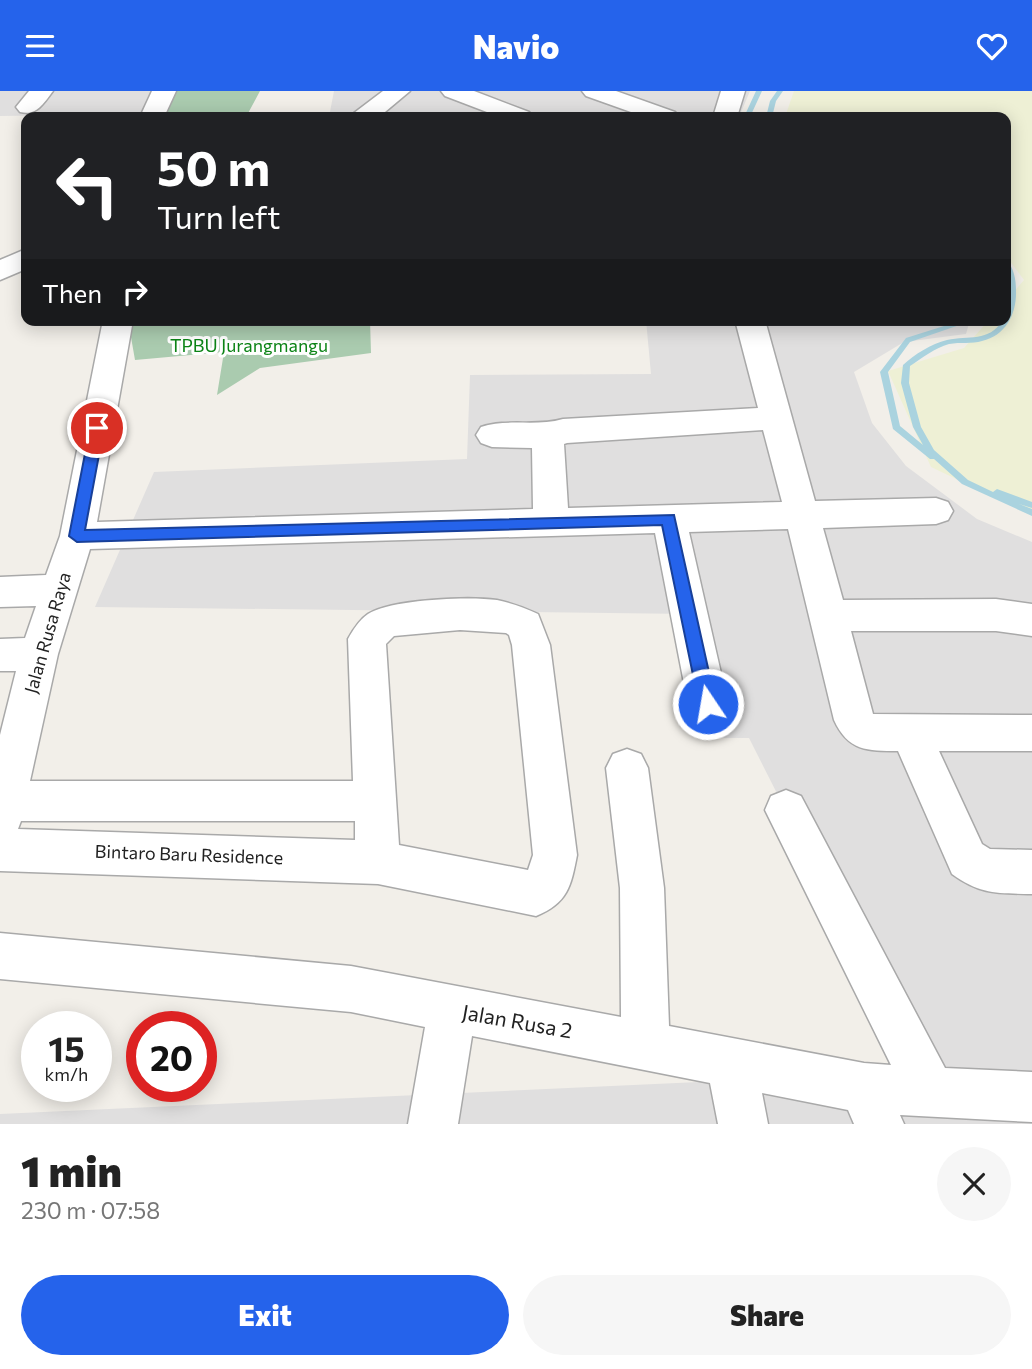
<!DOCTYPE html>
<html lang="en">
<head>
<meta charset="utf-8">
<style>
  body { margin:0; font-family:Commissioner,sans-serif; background:#f6f6f6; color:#222; height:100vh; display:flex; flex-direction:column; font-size:26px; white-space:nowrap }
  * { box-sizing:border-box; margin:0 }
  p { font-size:23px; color:#767676 }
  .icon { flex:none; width:38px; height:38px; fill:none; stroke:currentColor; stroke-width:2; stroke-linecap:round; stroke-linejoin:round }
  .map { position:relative; height:1033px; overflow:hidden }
  .side { display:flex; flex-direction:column; background:#fff; flex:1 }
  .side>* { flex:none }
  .top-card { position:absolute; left:21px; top:21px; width:990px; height:214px; border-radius:14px; box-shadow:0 4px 18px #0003; background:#202124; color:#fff; overflow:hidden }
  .speed { position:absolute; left:21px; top:920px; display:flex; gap:14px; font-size:35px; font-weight:700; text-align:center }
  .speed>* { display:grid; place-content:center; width:91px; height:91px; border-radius:50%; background:#fff; box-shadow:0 4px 18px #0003; line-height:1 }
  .speed small { font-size:18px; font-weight:400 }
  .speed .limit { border:10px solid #d22; background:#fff; color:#111 }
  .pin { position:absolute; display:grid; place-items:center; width:60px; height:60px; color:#fff; margin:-30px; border:4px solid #fff; border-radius:50%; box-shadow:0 2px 7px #0007 }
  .me { position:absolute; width:77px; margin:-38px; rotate:348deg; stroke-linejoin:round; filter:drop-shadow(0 0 5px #0008) }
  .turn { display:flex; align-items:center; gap:24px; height:147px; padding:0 21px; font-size:32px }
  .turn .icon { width:91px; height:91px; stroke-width:2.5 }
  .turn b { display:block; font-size:49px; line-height:60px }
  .then { display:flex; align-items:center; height:66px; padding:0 21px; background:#0003; gap:14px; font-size:26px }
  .round { display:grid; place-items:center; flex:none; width:74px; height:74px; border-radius:37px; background:#f6f6f6 }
  .overview { display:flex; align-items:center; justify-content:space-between; height:119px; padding:0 21px }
  h1 { font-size:42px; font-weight:800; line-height:52px }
  .action { display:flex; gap:14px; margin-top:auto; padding:14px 21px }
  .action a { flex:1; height:80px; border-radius:42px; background:#2563eb; color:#fff; font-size:28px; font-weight:800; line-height:80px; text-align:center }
  .action a+a { background:#f6f6f6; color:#222 }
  header { display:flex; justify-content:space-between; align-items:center; height:91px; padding:0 21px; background:#2563eb; color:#fff; font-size:32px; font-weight:800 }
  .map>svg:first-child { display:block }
  .residential { fill:#e0dfdf }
  .farmland { fill:#eef0d5 }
  .cemetery { fill:#aacbaf }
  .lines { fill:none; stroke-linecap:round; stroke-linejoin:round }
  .stream { fill:#aad3df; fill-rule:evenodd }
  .minor-casing { stroke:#a9a9a9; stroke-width:3 }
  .minor { fill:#fff; fill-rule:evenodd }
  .route { fill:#2563eb; stroke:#184099; stroke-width:2 }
  .labels { text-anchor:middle; stroke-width:6; stroke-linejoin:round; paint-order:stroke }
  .park-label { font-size:18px; fill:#0c8416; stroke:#fff }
  .street-label { font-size:18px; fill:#222; stroke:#fff }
  .near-street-label { font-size:21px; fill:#222; stroke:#fff }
</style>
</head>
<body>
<header><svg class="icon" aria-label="menu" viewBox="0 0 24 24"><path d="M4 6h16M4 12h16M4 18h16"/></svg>Navio<svg class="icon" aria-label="heart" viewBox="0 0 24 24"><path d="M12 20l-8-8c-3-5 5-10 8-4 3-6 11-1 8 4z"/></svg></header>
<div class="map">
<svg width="1032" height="1033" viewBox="0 0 1032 1033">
  <rect width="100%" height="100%" fill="#f2efe9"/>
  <path class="residential" d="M 0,0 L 159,0 L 146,23 L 0,25 Z
    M 334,0 L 750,0 L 739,26 L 329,26 Z
    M 646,229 L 970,229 L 966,243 L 904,251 L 854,281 L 872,332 L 906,375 L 977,428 L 1032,451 L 1032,1033 L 0,1033 L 0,1023 L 918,981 L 749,647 L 711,647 L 690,523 L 95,516 L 154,381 L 467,368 L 470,284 L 651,283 Z"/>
  <path class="farmland" d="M 794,0 L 1032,0 L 1032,424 L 931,376 L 888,280 L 964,257 L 989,229 L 1006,229 L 1006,210 L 1024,189 L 1006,165 L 1006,26 L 785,26 Z"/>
  <path class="cemetery" d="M 176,0 L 260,0 L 246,26 L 162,26 Z
    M 128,229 L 370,229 L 371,262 L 260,277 L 217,304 L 224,261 L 135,269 Z"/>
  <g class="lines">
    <path class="stream" d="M 756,0 L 762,0 L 750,26 L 744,26 Z
      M 777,0 L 783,0 L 776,10 L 772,26 L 766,26 L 770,10 Z
      M 1006,169 C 1014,176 1016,189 1016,199 C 1017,222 1006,245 982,250 C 972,253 960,251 949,253 C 935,257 922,267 910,275 L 909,292 L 921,336 L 934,359 L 968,389 L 993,401 L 997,398 L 1032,411 L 1032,417 L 1019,413 L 1032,418 L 1032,425 L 962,393 L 934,368 L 930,368 L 893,338 L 880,281 L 906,247 L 963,229 L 974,229 L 910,251 L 888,281 L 900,335 L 923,354 L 913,336 L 901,292 L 903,274 C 915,263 931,253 947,249 C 969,244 988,252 1003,229 L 1006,229 L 1006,222 L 1010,204 Z"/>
    <g class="minor-casing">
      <path id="minor" d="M 29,0 L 53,0 C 43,13 37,25 20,21 L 16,16 Z
        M 152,0 L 176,0 L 164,26 L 140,26 Z
        M 383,0 L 410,0 L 379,26 L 355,26 L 354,22 Z
        M 441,0 L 474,0 L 529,21 L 533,26 L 500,26 L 445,5 Z
        M 582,0 L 616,0 L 675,21 L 679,26 L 645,26 L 586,5 Z
        M 721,0 L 745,0 L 737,26 L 713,26 Z
        M 26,158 L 26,178 L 0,189 L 0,169 Z
        M 103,229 L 133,229 L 97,431 L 533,418 L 532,357 L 492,356 L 481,352 L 476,344 L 481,336 C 507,327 536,336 563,328 L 758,317 L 735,229 L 765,229 L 815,410 L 936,407 L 948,411 L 953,420 L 948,429 L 936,433 L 823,437 L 843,509 L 996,508 L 1032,513 L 1032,545 L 996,540 L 851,540 L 873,623 L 1032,624 L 1032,660 L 939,660 L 982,753 L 990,758 L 1032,759 L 1032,803 C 997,802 981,804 952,783 L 898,660 C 867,660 848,660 834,629 L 788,438 L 689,441 L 728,613 L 722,625 L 708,631 L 694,625 L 688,613 L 655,442 L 90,458 L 58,563 L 30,690 L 353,690 L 348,548 C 353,539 359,529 368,523 C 391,508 470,505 497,509 C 511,512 525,517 538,523 L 550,554 L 577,764 C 571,795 568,812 536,825 L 378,793 L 0,780 L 0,644 L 16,580 L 0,580 L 0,548 L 25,547 L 36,515 L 0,516 L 0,486 L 46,484 L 60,445 ZM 763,339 L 782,411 L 568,417 L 564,353 L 567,352 ZM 460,539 L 506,542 L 509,544 L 512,554 L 533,764 L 528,779 L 399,754 L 386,553 L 394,545 ZM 21,730 L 355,730 L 355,749 L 18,738 Z
        M 627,658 L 641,663 L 648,677 L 664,797 L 669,935 L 864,972 L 891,974 L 765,719 L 771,705 L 786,699 L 801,705 L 945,977 L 1032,981 L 1032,1031 L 900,1024 L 904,1033 L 854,1033 L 848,1019 L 762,1002 L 768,1033 L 718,1033 L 710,992 L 472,945 L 458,1033 L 408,1033 L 425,936 L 351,921 L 0,888 L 0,842 L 351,875 L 621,926 L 620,797 L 606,677 L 613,663 Z"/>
    </g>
    <use href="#minor" class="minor"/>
  </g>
  <path class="route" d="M 97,332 L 104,337 L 85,439 L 674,424 L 716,613 L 714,618 L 708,621 L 702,618 L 699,613 L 662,434 L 77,451 L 69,445 L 90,337 Z"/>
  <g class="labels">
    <g class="park-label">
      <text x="249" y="261">TPBU Jurangmangu</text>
    </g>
    <g class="street-label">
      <text transform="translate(48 542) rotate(-74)" y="6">Jalan Rusa Raya</text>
      <text transform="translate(189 764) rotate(2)" y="6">Bintaro Baru Residence</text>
    </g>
    <g class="near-street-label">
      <text transform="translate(517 931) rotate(10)" y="7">Jalan Rusa 2</text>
    </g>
  </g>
</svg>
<div class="speed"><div>15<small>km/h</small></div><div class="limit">20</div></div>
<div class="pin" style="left:97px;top:337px;background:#d93025"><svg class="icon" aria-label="arrive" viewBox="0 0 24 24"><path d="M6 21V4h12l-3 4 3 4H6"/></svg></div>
<svg class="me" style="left:708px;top:613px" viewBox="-20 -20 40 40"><circle r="17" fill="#2563eb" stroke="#fff" stroke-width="3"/><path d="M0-11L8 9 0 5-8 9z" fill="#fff"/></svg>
<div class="top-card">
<div class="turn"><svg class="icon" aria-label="left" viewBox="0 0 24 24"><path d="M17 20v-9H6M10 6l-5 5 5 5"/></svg><div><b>50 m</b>Turn left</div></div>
<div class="then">Then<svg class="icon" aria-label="right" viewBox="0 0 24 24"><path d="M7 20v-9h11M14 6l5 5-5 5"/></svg></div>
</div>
</div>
<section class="side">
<div class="overview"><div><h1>1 min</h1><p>230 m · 07:58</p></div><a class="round"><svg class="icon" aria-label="close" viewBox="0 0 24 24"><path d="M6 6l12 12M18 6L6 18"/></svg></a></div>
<div class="action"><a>Exit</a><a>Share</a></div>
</section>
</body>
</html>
